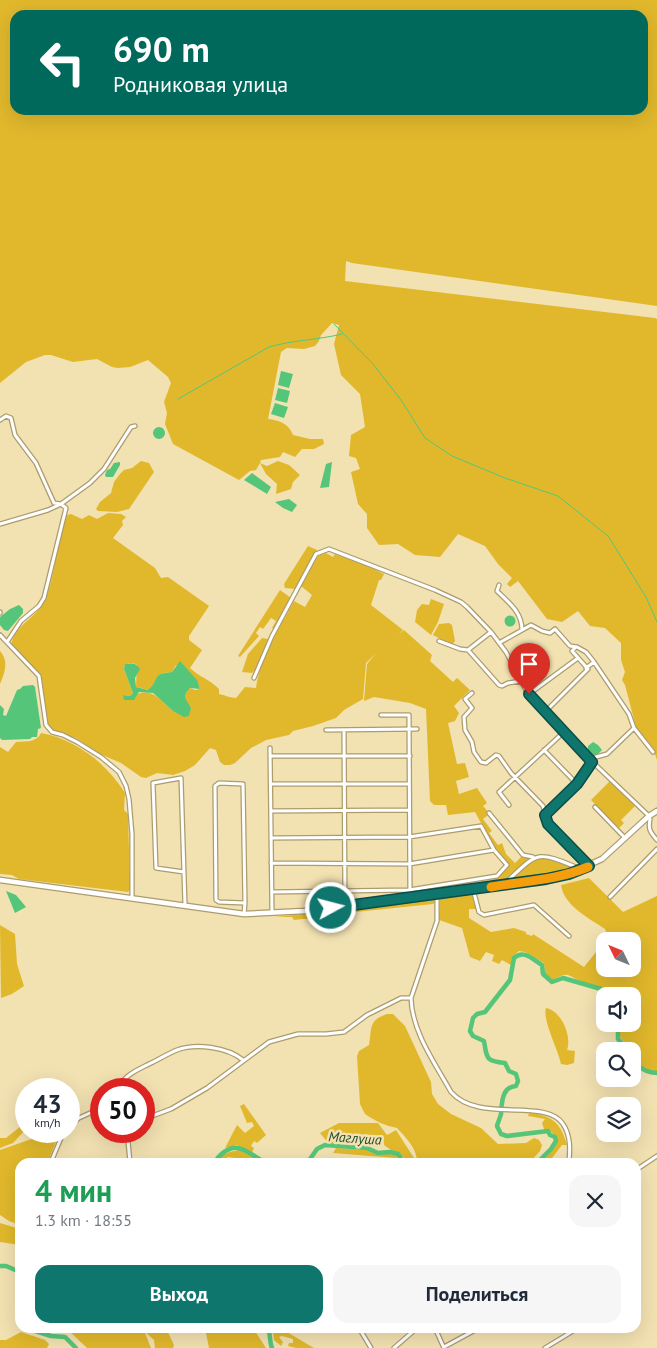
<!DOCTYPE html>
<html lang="ru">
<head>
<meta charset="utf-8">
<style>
  body { margin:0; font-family:"PT Sans",sans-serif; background:#f6f6f7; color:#1f2937; height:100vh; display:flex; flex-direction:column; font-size:19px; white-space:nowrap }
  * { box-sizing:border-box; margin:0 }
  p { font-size:16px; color:#747a83 }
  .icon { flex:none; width:28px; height:28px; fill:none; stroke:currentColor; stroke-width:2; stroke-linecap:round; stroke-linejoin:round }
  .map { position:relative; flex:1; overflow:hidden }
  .panel { position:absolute; left:15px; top:1158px; width:626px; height:175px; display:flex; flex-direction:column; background:#fff; border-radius:15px; box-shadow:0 5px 20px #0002 }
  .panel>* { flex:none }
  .hud { position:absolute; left:10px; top:10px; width:638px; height:105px; border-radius:15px; box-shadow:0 5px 20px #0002; background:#00695c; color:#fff; overflow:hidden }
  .needle { width:32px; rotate:313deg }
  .tools { position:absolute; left:596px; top:932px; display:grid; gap:10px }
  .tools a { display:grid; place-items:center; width:45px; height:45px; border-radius:10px; background:#fff; box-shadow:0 5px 20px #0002; font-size:25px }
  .speed { position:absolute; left:15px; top:1078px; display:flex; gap:10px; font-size:25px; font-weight:700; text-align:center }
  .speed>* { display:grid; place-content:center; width:65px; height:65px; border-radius:50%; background:#fff; box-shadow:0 5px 20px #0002; line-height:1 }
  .speed small { font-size:12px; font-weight:400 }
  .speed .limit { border:8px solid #d22; background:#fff; color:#111 }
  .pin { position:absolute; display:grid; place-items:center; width:42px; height:42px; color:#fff; margin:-51px -21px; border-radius:50% 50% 50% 0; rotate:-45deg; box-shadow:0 0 5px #0007 }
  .pin .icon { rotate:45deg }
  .me { position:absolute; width:55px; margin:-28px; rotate:83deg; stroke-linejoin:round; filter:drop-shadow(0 0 4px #0008) }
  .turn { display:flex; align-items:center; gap:18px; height:105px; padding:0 20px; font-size:22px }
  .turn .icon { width:65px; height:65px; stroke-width:2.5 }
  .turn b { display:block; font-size:35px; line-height:42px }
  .round { display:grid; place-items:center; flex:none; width:52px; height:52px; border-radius:15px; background:#f6f6f7 }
  .headline { display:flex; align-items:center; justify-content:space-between; height:85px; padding:0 20px }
  h1 { font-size:30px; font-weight:700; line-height:38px; color:#1e9e55 }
  .primary-button { display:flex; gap:10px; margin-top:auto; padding:10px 20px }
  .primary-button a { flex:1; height:58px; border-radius:15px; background:#0f766e; color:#fff; font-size:20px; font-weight:700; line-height:58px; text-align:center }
  .primary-button a+a { background:#f6f6f7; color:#1f2937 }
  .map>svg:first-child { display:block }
  .green { fill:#e1b82c; fill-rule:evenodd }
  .water { fill:#55c679 }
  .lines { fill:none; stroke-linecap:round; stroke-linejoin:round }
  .stream { stroke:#55c679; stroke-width:1 }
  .river { stroke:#55c679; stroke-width:4.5 }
  .street-casing { stroke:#ac9c6e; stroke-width:5.5 }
  .secondary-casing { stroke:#ac9c6e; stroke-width:7 }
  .street { stroke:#fff; stroke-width:3 }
  .secondary { stroke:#fff; stroke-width:4.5 }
  .route-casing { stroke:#0a4d48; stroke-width:12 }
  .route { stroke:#0f766e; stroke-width:9 }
  .slow { stroke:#f59e0b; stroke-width:9 }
  .labels { text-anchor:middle; stroke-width:5; stroke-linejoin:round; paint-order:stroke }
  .water-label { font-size:14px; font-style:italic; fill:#204d2e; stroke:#f2e1b1 }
</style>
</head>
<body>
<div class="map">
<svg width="657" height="1348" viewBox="0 0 657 1348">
  <rect width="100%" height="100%" fill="#f2e1b1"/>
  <path class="green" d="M 0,0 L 657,0 L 657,306 L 352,263 L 346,261 L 345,281 L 655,318 L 657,319 L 657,760 L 653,748 L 636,727 L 625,685 L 622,680 L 625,672 L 621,660 L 621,643 L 605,628 L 590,626 L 578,611 L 562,622 L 547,619 L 518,581 L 510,587 L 507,584 L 512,578 L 498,564 L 485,546 L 458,534 L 440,557 L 415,555 L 398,544 L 379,545 L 367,528 L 367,514 L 358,504 L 351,472 L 360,469 L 356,458 L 349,456 L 351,435 L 365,427 L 360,394 L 341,375 L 334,344 L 339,325 L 332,323 L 321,335 L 319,341 L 315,346 L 304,349 L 287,348 L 281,352 L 268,419 C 279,420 289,424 293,435 L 310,439 L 323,439 L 324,444 L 314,449 L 302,449 L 295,457 L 283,452 L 280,457 L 261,460 L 260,463 L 267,466 L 278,461 L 289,465 L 300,475 L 293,482 L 291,489 L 276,494 L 277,484 L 266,474 L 260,463 L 256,470 L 250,471 L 239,480 L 173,444 L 165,424 L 167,413 L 164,402 L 171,383 L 168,377 L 148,360 L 130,367 L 118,368 L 112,367 L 97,359 L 73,362 L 51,355 L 45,355 L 26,362 L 0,383 ZM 15,15 L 642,15 L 642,110 L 15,110 Z
    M 141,461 L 149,463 L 154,472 L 129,509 L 117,512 L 98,511 L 96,509 L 100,502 L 111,493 L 114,482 L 120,474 L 124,470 L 132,468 Z
    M 108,513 L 121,514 L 126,517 L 122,521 L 123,525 L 113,538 L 155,568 L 161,578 L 168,577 L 209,606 L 189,636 L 189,640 L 202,650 L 190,668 C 199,677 211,680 219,689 L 219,694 C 225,695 230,698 236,698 L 245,687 L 256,688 C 260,659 280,627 294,601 L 305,607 L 312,595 L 301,586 L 318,556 L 326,553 L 333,557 L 335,554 L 370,567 L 384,574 L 381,580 L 379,580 L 371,605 L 403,630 L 398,635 L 404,630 L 432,655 L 430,661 L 453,682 L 457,678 L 470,690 L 454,706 L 459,713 L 455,721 L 448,723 L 457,764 L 465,763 L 469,777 L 456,781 L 459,794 L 477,788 L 487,803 L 483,806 L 490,814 L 483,819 L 492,831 L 489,833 L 498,845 L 502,843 L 506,854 L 515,863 L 522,856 L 530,858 L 502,882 L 491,884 L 490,880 L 498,877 L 509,865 L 495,849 L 475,812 L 448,815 L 446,805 L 434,805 L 430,801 L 426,709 L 410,703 L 374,697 L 364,701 L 367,664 L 376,653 L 366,663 L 363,699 L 344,710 L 336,718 L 313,726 L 293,731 L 289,735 L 266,740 L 251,748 L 235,763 L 230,765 L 224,765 L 220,762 L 216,750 L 210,748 L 195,765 L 185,771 L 173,775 L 157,773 L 146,778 L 141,777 L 121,763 L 100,754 L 76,738 L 53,730 L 48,724 L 41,676 L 11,644 C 17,623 36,618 44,602 C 57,575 55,542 67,515 L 71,514 L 82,519 L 89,515 L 97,519 ZM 133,663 L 137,665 L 136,687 L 149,690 C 161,678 151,674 172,672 L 176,665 C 188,671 196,675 200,689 L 195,690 L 190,688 L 186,693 L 185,698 L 173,711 C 152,693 151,686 124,700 L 124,695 L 130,696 L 133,693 L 124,669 L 125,664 Z
    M 308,546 L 317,550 L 295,589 L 285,588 L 284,584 Z
    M 280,590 L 291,598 L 274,629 L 272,628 L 276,621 L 271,618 L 263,629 L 260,627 L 256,633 L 259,636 L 240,657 L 238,656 Z
    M 431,599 L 444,604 L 438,622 L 431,635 L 415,622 L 417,610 L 422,604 L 429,605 Z
    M 449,623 L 452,625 L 455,641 L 452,645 L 433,635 L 439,624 Z
    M 262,638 L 268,639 L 256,669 L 252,673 L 242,672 L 248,654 Z
    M 0,651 C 9,661 5,672 0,684 Z
    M 41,733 C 76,739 107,764 125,793 L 124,810 L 128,814 L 130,885 L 130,890 L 128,892 L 19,879 L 12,875 L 0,874 L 0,747 L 8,752 L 16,742 C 26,741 36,743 41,733 Z
    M 610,781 L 635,806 L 621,820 L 624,823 L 619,828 L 591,800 Z
    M 544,858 L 570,867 L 569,872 L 542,877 L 514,880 L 514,876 L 533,861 Z
    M 589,878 L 623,912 L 657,896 L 657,1072 C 642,1070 644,1066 633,1060 L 632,1051 L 629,1051 C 625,1038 618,1043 619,1024 L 632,1024 L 632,996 L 615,996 L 613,993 L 610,994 C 600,985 591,985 580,981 C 576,980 572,976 568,975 C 563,974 557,978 553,980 L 545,974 L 544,963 L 525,952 L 519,951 L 512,957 L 511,965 L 502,960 L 499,964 L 492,961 L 494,955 L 486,952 L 480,961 L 470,957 L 462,928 L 439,920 L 440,899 L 444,896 L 471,892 L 477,909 L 469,909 L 469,918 L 491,932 L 514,928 L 526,932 L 526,934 L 532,936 L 533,934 L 584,967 L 608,937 L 605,929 C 589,918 564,906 561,885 ZM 605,941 L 632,941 L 632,969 L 605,969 Z
    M 429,897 L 434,899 L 435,902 L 433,904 L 336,914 L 332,912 L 334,909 Z
    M 330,911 L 329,915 C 317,920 306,918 294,920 L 292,917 L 275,917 Z
    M 0,925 L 15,934 L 17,964 L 24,986 L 12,994 L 1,998 Z
    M 546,1008 C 562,1011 572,1037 567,1050 L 575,1051 L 574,1063 L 567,1065 L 561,1064 C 558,1049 542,1020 546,1008 Z
    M 387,1014 L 393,1014 L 405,1026 L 431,1082 L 432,1094 L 438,1104 L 451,1114 L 481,1128 L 498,1144 L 526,1143 L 534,1138 L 539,1140 L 542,1145 L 540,1151 L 530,1162 L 417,1162 C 417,1148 406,1138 397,1128 C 386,1126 375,1121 365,1114 L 360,1104 L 357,1056 L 359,1051 L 369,1045 C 372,1029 368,1020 387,1014 Z
    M 244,1104 L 266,1135 L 257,1143 L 254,1141 L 251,1146 L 254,1148 L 252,1153 L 237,1145 L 225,1148 L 237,1125 L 245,1133 L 254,1126 L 252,1122 L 247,1123 L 240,1106 Z
    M 529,1113 C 552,1115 561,1123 567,1145 L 562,1145 L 549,1162 L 541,1162 L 553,1149 L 558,1140 L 549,1129 L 544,1129 L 542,1123 L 545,1119 L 528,1116 Z
    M 26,1122 L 26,1129 L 13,1143 L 0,1148 L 0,1138 L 6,1138 Z
    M 339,1123 L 378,1123 L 387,1135 L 396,1130 L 414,1158 L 414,1162 L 406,1162 L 405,1159 C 399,1152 391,1151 384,1145 L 383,1135 L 379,1135 L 362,1145 L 328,1143 L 320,1133 Z
    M 46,1134 L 57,1135 L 57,1139 L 48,1162 L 20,1162 L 20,1225 L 9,1221 L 0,1215 L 0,1150 Z
    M 336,1148 L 367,1150 L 377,1154 L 390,1154 L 398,1156 L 396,1158 L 333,1153 Z
    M 239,1150 L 262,1162 L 228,1157 L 220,1162 L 217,1162 C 221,1153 229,1152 239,1150 Z
    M 0,1223 L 20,1229 L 20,1245 L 0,1242 Z
    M 66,1328 L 134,1328 L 145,1333 L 151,1348 L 87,1348 Z
    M 141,1328 L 166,1328 L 174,1345 L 173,1348 L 155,1348 L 154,1340 Z
    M 205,1328 L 253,1328 L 266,1348 L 209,1348 Z
    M 270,1328 L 280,1328 L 314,1348 L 296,1348 L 288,1346 L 289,1343 L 293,1343 L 293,1339 L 282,1336 L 279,1337 L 283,1342 L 281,1346 L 274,1340 L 273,1332 Z
    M 21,1332 L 45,1340 L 49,1344 L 47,1348 L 0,1348 L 0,1340 L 6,1340 Z"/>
  <path class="water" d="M 281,371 L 293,374 L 289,388 L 278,385 Z
    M 278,388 L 290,391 L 287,403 L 275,400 Z
    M 275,403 L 288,407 L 284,418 L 271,414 Z
    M153 433a6 6 0 1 1 12 0a6 6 0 1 1-12 0Z
    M 120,462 L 120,465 L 113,477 L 106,477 L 105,475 L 107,470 L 110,469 L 114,463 Z
    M 332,462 L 329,487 L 320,488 L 326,464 Z
    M 252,473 L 271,487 L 267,494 L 244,480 Z
    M 289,499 L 297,505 L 292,512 L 283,508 L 275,502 Z
    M 19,605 L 23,609 L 23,613 L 8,631 L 4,630 L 0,625 L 0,617 L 10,609 Z
    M504.5 621a5.5 5.5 0 1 1 11 0a5.5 5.5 0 1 1-11 0Z
    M 180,661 L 197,680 L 200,689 L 190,688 L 186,693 L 185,698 L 191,708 L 189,716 L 184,717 L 173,711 L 153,693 L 139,692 L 134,700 L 124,700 L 123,695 L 130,696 L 133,693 L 124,669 L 125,664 C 133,663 136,663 140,669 L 135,678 L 136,687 L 148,690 C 161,679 150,674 172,672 Z
    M 33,685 L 35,687 L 41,728 L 38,729 L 37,737 L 32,737 L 30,739 L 2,740 L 0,738 L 0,705 L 4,709 L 3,715 L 6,716 L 17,690 L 20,689 L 23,686 Z
    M 593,742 L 598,745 L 602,750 L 597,755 L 592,756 L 588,751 L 588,746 Z
    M 6,891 L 16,895 L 26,907 L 15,913 Z"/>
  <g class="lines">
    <path class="stream" d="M 334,324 L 373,364 L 401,400 L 425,438 L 452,456 L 505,478 L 558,496 L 608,536 L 646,597 L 657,622
      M 178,399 L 269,347 C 293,340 318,340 342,334"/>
    <path class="river" d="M 618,1024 L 618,1039 L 626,1048 L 627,1051
      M 632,1062 C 643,1068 643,1072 657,1073
      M 215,1162 C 219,1155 229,1146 238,1148 C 247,1150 257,1158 264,1162
      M 308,1162 L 317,1149 L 325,1145 L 367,1148 L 378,1153 L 390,1152 L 398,1154 L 403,1162
      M 538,1162 L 551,1149 L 556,1141 L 555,1137 L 550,1135 L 548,1131 L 507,1136 L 501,1134 L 497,1126 C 498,1122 500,1118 501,1114 C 502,1104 501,1087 516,1086 L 518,1081 L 516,1074 L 509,1071 L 505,1063 C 486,1061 487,1059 484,1041 L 473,1036 L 470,1031 L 473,1018 L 477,1014 L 485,1012 L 510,980 L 514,958 C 524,949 532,959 542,965 L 543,974 L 552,982 L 563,978 L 601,989 L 610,996
      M 0,1266 L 6,1266 L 20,1272
      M 26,1328 L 51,1336 L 65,1337 L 76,1348
      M 268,1328 C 271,1335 269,1341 272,1348"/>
    <g class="street-casing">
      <path id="street" d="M 0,420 L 6,416 L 11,418 L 15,435 L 36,463 L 54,503 L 61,504 L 90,483 L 104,469 L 131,427 L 135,426
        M 0,524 L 48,510 L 61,504 L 66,508 L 44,598 L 39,606 L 21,621 L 7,642
        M 499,585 L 497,591 C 509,603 522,612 522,630
        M 0,612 L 0,613
        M 0,635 L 39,676 L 46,725 L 52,732 L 63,735 L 77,742 L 101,757 L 119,772 L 126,786 L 129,799 L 132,834 L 132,898
        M 439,641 L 460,649 L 468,650 L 499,685 L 502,686 L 508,683 L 521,681
        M 499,643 L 531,625 L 542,631 L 550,633 L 555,629 L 570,646 L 577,647 L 586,652 L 594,662 L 629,714 L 634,728 L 653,752
        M 468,650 L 491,632
        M 586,668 L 594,662
        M 254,678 L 272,636 L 316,554 L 329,549 L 435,590 L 461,602 L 467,607 L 491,632 L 506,652 L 527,692 L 546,711 L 580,750 L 649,816 L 650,819 C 648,829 650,832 657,840
        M 472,693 L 465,699 L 472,708 L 464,717 L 465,730 L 472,742 L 474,752 L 481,762 L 486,763 L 496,755 L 499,756 L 511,773 L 543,806 L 548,824 L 589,866
        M 529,694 L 578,658
        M 546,711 L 588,669 L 572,651 L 575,648
        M 381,715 L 409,715 L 410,897
        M 326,730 L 417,729
        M 344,730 L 345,906
        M 270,748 L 272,913
        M 544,750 L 577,784
        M 270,756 L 410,756
        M 271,784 L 408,784
        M 509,805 L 499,792 L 564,732
        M 595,807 L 625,838
        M 271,811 L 409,810
        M 489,813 L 523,855 L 533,857
        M 545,815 L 577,784 L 588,765 L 596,757 L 607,754 L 634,728
        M 271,838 L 409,837 L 481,826 L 494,850 L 507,865 L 497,876 L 409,890 L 272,892
        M 271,863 L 409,864 L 494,850
        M 184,872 L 156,868 L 153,783 L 181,778 L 185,905
        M 503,885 C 540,851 534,850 581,869
        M 473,889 L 479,912 L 484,915 L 534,905 L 569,936
        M 437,894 L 437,921 L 411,998 C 412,1032 435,1063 451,1092 C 479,1124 545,1097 563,1124 C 571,1136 570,1150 569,1162
        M 610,897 L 657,849
        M 244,914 L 245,903 L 243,784 L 219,783 L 215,786 L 216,900 L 219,902 L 245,903
        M 119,1087 C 125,1075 137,1070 149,1064 C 158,1060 167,1054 177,1050 C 196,1043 227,1047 243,1060
        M 144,1119 L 171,1109 L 207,1088 L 269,1042 L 298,1034 L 326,1034 L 344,1032 L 367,1015 L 401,998 L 411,998
        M 69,1127 L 79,1118 L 101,1108
        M 127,1131 L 130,1162
        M 51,1162 L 64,1131
        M 636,1170 L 657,1156
        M 359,1328 L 371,1348
        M 435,1328 L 444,1348
        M 444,1347 L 479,1328
        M 394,1348 L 417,1328
        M 545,1348 L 573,1331"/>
    </g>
    <g class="secondary-casing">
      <path id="secondary" d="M 0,880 L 244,914 L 304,911 L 489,887 L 569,874 L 602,859 L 649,816 L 657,811"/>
    </g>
    <use href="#street" class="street"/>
    <use href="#secondary" class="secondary"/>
  </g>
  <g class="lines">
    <g class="route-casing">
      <path id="route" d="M 331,908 L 546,879 L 569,874 L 589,866 L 548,824 L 545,815 L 577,784 L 592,762 L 529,694"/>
    </g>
    <use href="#route" class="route"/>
    <path class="slow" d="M 491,887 C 524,881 557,880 588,867"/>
  </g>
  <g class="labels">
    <g class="water-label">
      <text transform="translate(355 1138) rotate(4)" y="5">Маглуша</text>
    </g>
  </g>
</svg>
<div class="tools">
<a><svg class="needle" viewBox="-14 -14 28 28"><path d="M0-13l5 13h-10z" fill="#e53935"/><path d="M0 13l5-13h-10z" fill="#747a83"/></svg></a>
<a><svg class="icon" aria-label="sound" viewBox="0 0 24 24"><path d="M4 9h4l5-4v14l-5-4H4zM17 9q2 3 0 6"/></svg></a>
<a><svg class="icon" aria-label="search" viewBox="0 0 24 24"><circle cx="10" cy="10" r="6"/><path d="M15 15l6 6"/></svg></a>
<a><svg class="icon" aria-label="layers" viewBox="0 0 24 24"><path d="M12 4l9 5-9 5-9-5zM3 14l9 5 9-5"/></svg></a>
</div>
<div class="speed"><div>43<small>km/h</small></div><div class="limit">50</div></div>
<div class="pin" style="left:529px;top:694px;background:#d93025"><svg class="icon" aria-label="arrive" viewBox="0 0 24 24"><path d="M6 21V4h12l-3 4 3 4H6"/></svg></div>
<svg class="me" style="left:331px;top:908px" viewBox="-20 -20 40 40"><circle r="17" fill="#0f766e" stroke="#fff" stroke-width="3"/><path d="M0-11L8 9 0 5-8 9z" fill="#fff"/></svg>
<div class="hud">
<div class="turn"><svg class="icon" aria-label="left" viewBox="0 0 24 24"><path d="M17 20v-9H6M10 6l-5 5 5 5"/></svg><div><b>690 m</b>Родниковая улица</div></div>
</div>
<section class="panel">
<div class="headline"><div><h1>4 мин</h1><p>1.3 km · 18:55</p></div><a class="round"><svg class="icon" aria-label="close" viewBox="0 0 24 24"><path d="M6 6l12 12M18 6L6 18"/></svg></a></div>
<div class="primary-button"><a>Выход</a><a>Поделиться</a></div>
</section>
</div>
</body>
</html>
